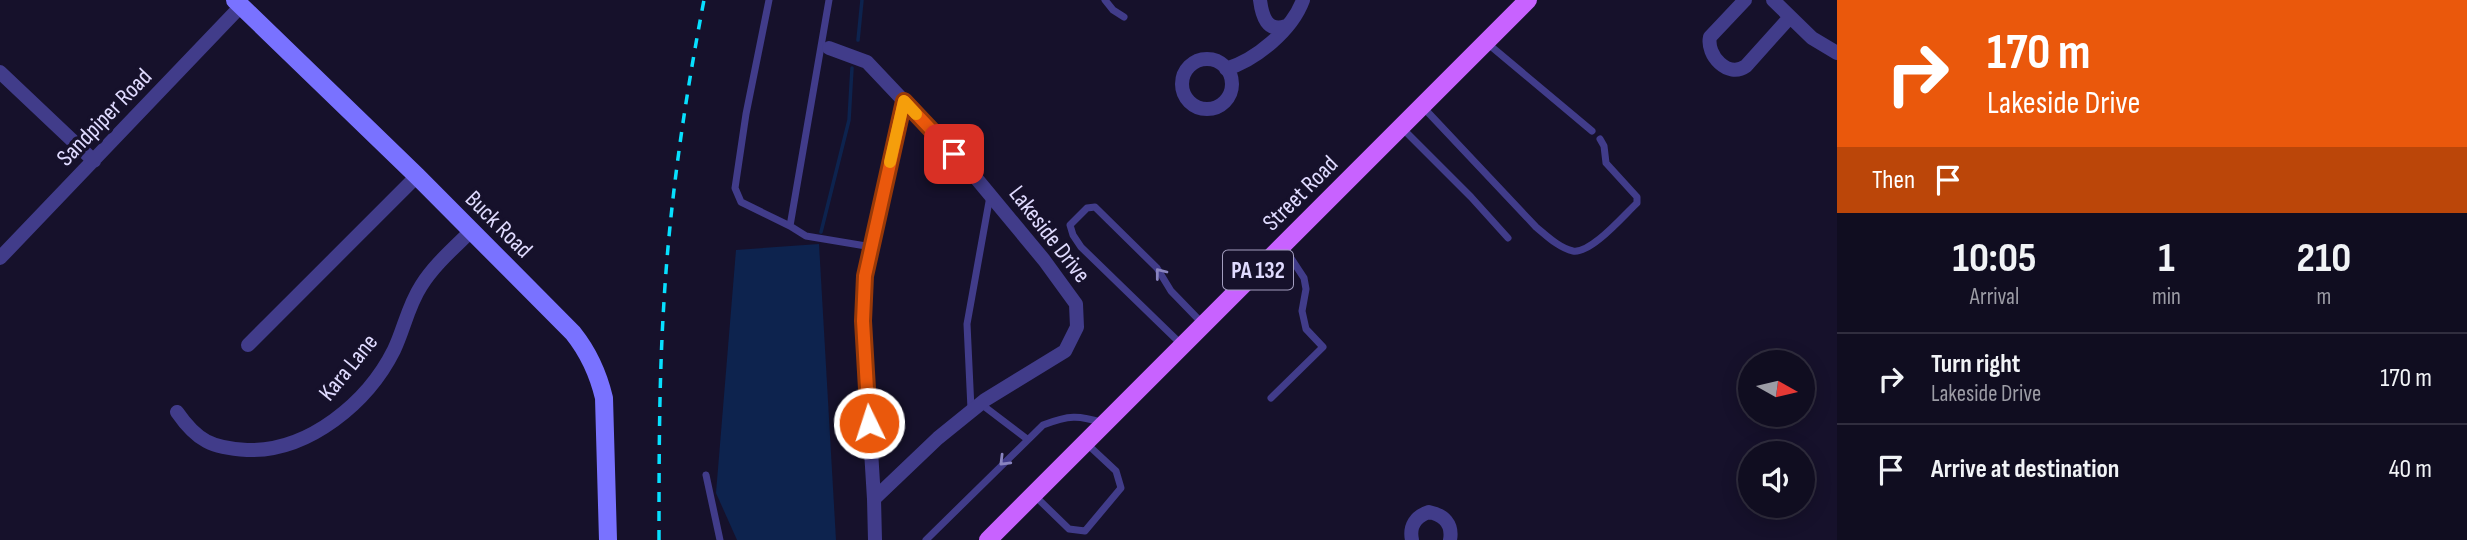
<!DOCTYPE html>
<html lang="en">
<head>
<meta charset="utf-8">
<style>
  body { margin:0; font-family:"Sofia Sans Condensed",sans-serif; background:#191629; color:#f1f3f6; height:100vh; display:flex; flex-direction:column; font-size:26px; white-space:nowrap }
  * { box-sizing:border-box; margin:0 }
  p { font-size:23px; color:#9c9ca5 }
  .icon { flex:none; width:38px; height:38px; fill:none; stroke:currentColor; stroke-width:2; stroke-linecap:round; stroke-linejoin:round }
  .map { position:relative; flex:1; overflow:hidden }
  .drawer { display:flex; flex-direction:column; background:#100d20; width:630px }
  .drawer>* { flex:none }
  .top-card { background:#ea580c; color:#fff; overflow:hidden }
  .needle { width:46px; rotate:98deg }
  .tools { position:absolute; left:1738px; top:350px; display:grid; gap:14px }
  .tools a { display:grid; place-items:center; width:77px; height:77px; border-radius:50%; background:#100d20; box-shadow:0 4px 18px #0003,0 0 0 2px #302d3e; font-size:35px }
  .pin { position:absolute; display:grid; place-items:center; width:60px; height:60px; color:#fff; margin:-30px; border-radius:14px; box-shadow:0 4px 10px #0006 }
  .me { position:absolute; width:77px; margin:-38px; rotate:356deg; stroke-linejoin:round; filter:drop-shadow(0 0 5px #0008) }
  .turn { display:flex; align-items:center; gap:24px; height:147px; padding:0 35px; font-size:32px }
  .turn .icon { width:91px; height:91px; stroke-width:2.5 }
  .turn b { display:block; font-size:49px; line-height:60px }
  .then { display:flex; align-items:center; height:66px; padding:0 35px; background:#0003; gap:14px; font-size:26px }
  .eta { display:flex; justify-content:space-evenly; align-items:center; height:119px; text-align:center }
  .eta b { font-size:42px; font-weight:700; line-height:49px }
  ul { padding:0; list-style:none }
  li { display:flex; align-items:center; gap:21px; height:91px; padding:0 35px; border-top:2px solid #302d3e }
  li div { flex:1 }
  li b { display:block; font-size:26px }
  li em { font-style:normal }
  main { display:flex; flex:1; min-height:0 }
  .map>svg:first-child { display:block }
  .water { fill:#0d234e }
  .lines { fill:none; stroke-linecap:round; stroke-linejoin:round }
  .stream { stroke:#0d234e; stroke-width:3.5 }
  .lane { stroke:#413c8a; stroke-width:7 }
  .street { stroke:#413c8a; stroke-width:14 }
  .secondary { stroke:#7972ff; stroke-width:18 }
  .primary { stroke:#c862ff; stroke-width:18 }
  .rail { stroke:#07e0ff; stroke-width:3.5; stroke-dasharray:10 9; stroke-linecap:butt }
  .oneway { stroke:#8984bf }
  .route-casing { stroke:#983908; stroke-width:18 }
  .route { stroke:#ea580c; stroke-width:12 }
  .slow { stroke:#f59e0b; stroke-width:12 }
  .labels { text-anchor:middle; stroke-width:7; stroke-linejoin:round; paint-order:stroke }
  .shield { fill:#16112b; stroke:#a39ebf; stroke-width:2 }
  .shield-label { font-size:23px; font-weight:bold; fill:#e0dbff }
  .street-label { font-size:24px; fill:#e0dbff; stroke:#16112b }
</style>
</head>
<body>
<main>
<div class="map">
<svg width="1837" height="540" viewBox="0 0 1837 540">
  <rect width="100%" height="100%" fill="#16112b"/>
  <path class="water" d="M 819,244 L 836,540 L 737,540 L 716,493 L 736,250 Z"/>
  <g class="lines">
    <path class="stream" d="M 858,40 L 862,0
      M 821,232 L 849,120 L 852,68"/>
    <path class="lane" d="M 769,0 L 746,114 L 735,188 L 741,202 L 790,226 L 829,0
      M 1105,0 L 1113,10 L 1124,17
      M 1487,43 L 1592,131
      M 1422,106 L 1536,227 C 1547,236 1559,248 1573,251 C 1591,254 1624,215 1637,203 L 1637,197 L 1606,163 L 1604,146 L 1600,139
      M 1402,128 L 1471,197 L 1508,238
      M 790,226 L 806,236 L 872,247
      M 1182,345 L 1081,247 L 1073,235 L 1070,225 L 1087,208 L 1095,207 L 1157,268 L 1171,291 L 1203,324
      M 1271,398 L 1323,347 L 1306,329 L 1302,311 L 1306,289 L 1304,278 L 1283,246
      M 981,404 L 1027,439
      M 971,409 L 967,324 L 990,196
      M 706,475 L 720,540
      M 1034,495 L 1069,529 L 1085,531 L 1121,488 L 1116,471 L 1086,443
      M 926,540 L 1043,425 C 1069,415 1078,415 1104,423"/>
    <path class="street" d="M 1260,0 C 1262,16 1267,33 1286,26
      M 1745,0 L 1710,37 C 1706,55 1728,79 1746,66 L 1790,17
      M 1773,0 L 1812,38 L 1837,53
      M 829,48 L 867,62 L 971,172 L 1044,260 L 1076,304 L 1077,327 L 1065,351 L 985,400 L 938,438 L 874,499 L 863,321 L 865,277 L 904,101
      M1182 84a25 25 0 1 1 50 0a25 25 0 1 1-50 0Z
      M 1226,69 C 1256,60 1292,30 1303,0
      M 0,72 L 94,161
      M 0,258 L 241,6
      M 248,345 L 417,176
      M 177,412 C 197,441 212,448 247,450 C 309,452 368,402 394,350 C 404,329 408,306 421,286 C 434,265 454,248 471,231
      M 874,499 L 875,540
      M 1412,540 C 1409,526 1416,516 1429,512 C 1444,515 1453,524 1450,540"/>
    <path class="secondary" d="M 235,0 L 417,176 L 573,333 C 589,353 598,373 604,398 L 608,540"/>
    <path class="primary" d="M 988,540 L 1528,0"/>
    <path class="rail" d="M 659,540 C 659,460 659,380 664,301 C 670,200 685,99 704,0"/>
  </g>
  <defs><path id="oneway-chevron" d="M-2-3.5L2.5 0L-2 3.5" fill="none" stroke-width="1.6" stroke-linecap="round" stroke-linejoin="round" transform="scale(1.75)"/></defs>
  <g class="oneway">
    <use href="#oneway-chevron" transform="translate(1160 273) rotate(-128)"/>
    <use href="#oneway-chevron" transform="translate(1004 461) rotate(135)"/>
  </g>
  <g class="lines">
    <g class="route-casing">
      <path id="route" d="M 869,423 L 863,321 L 865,276 L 904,101 L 954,154"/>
    </g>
    <use href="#route" class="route"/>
    <path class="slow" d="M 890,162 L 904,101 L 916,114"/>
  </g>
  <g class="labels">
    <rect class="shield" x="1223" y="250.5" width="70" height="39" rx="5"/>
    <g class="shield-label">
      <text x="1258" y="278">PA 132</text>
    </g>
    <g class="street-label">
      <text transform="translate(104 117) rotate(-46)" y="8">Sandpiper Road</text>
      <text transform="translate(1300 193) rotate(-45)" y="8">Street Road</text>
      <text transform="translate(499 224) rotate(45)" y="8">Buck Road</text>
      <text transform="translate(1050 234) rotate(52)" y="8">Lakeside Drive</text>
      <text transform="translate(348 367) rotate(-51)" y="8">Kara Lane</text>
    </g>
  </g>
</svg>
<div class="tools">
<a><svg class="needle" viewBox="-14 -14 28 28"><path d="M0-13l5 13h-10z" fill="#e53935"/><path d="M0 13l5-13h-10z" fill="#9c9ca5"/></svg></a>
<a><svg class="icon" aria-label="sound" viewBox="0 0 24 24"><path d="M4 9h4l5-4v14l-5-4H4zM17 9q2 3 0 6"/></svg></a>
</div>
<div class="pin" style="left:954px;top:154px;background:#d93025"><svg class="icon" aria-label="arrive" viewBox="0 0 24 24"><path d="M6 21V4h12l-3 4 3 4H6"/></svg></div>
<svg class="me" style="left:869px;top:423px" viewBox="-20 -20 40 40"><circle r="17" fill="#ea580c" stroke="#fff" stroke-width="3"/><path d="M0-11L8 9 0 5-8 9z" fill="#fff"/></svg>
</div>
<section class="drawer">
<div class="top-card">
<div class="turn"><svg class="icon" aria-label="right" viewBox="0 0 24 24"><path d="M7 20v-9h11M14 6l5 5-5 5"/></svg><div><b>170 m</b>Lakeside Drive</div></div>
<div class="then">Then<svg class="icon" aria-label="arrive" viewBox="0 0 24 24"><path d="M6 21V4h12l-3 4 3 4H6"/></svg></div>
</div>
<div class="eta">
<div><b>10:05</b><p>Arrival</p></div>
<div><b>1</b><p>min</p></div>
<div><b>210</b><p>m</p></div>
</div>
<ul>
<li><svg class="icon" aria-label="right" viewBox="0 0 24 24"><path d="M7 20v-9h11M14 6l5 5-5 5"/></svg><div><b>Turn right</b><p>Lakeside Drive</p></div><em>170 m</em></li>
<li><svg class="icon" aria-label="arrive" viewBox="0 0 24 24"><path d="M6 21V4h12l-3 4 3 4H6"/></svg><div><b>Arrive at destination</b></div><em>40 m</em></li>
</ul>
</section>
</main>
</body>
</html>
